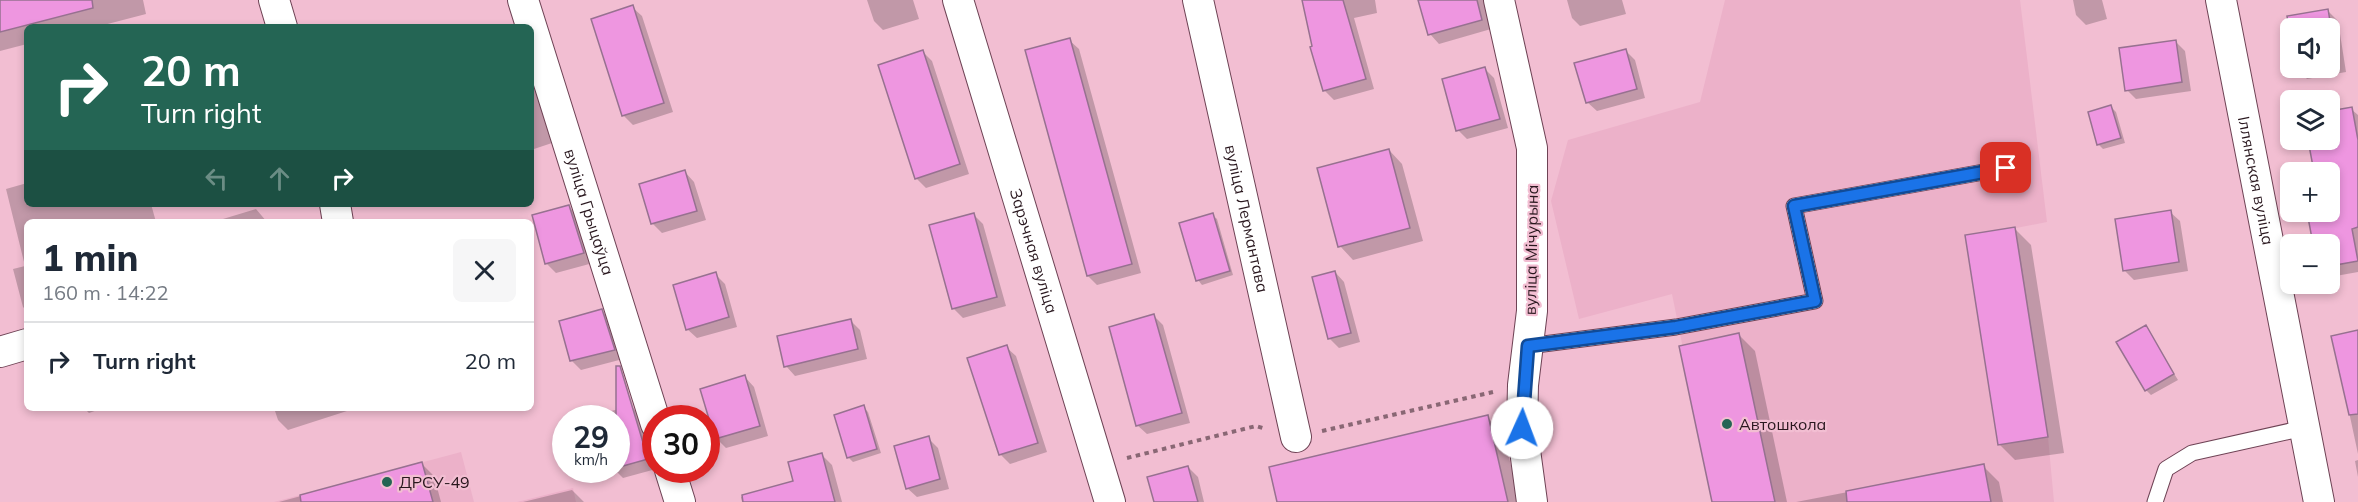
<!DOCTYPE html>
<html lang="en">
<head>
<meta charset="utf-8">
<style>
  body { margin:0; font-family:Mulish,sans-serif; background:#f6f6f7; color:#1f2937; height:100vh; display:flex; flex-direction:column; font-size:22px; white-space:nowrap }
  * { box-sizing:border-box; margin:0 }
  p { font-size:20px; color:#747a83 }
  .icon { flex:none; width:33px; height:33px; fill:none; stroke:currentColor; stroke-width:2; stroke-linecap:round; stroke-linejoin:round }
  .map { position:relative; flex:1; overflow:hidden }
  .panel { position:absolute; left:24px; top:219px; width:510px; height:192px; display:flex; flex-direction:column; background:#fff; border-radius:9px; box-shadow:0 3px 9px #0003 }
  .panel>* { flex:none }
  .banner { position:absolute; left:24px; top:24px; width:510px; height:183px; border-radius:9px; box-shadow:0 3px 9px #0003; background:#246554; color:#fff; overflow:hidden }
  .buttons { position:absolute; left:2280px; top:18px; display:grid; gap:12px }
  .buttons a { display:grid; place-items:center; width:60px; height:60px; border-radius:9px; background:#fff; box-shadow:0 3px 9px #0003; font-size:30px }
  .speed { position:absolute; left:552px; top:405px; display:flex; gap:12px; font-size:30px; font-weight:700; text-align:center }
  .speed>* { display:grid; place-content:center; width:78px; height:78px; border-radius:50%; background:#fff; box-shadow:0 3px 9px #0003; line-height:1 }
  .speed small { font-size:15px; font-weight:400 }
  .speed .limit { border:9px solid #d22; background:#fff; color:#111 }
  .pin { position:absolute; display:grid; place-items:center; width:51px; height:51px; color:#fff; margin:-26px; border-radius:12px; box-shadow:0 3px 9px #0006 }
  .me { position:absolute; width:66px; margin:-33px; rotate:2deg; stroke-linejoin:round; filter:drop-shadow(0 0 4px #0008) }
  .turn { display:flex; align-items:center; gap:21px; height:126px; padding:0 18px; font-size:27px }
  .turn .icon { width:78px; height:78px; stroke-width:2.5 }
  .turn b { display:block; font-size:42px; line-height:51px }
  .lanes { display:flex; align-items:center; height:57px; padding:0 18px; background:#0003; justify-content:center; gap:30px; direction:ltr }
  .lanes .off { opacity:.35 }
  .round { display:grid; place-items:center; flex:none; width:63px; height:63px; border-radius:9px; background:#f6f6f7 }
  .summary { display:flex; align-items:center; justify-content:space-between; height:102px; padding:0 18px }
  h1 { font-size:36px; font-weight:800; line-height:45px }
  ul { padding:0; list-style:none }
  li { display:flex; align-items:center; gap:18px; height:78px; padding:0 18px; border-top:2px solid #e0e1e3 }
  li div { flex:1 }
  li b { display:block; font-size:22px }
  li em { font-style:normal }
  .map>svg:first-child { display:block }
  .built { fill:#ecb1c9 }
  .shadow { fill:#0003 }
  .building { fill:#ee96e0; stroke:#977190; stroke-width:1.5 }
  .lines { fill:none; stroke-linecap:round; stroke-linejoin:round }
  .service-casing { stroke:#6e4355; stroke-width:17 }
  .minor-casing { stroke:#6e4355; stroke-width:32 }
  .path { stroke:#896774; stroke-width:4; stroke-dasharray:4.5 4.5; stroke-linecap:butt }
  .service { stroke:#fff; stroke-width:15 }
  .minor { stroke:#fff; stroke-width:30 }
  .route-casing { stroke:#114b97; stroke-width:15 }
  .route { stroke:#1a73e8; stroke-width:10 }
  .poi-dot { fill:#246554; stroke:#f2bed2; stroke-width:2 }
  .labels { text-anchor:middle; stroke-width:4.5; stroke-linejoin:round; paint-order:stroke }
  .street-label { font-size:16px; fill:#29171e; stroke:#f2bed2 }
  .poi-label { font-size:16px; fill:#29171e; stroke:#f2bed2; text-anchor:start }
</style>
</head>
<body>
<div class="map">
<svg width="2358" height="502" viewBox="0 0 2358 502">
  <rect width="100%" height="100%" fill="#f2bed2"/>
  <path class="built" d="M 1725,0 L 2020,0 L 2047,222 L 2016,228 L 2048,437 L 2054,502 L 1714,502 L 1672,294 L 1579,319 L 1551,201 L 1568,140 L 1700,102 Z
    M 461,452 L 474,502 L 274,502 Z
    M 573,488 L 576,502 L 517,502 Z"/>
  <path class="shadow" d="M 0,0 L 143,0 L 146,14 L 96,27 L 27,27 L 27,44 L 0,51 Z
    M 867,0 L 913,0 L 919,19 L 883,30 L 874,21 Z
    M 1304,0 L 1375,0 L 1377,13 L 1354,18 L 1374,89 L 1334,100 L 1324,90 Z
    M 1420,0 L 1483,0 L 1491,29 L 1439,44 L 1430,34 Z
    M 1567,0 L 1622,0 L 1626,14 L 1580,26 L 1572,18 Z
    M 2073,0 L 2102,0 L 2107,19 L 2086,25 L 2076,15 Z
    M 632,7 L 642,16 L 673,112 L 633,125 L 623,115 Z
    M 2328,11 L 2338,21 L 2346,72 L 2307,79 L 2297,68 L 2330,68 L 2330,28 L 2291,28 L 2289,17 Z
    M 1069,40 L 1079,49 L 1141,273 L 1097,285 L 1088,276 Z
    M 2176,42 L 2185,51 L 2191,91 L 2136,99 L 2127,90 Z
    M 1625,50 L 1635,60 L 1645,98 L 1597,111 L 1587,102 Z
    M 923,52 L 932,61 L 969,174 L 926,188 L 916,178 Z
    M 531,65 L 555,142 L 531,150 Z
    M 1485,69 L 1494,78 L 1508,128 L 1467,139 L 1458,130 Z
    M 2111,107 L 2116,112 L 2125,143 L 2103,149 L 2099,145 L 2090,113 Z
    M 2351,109 L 2358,115 L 2358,272 L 2330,277 L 2330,244 L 2314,244 L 2308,212 L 2330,212 L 2330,172 L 2316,172 L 2310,140 L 2330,140 L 2330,113 Z
    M 1389,150 L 1402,164 L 1423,241 L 1353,260 L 1340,246 Z
    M 685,172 L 694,182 L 706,220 L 662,233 L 652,223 Z
    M 27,183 L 27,204 L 151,204 L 156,222 L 27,222 L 27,311 L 23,307 L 13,269 L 25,266 L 6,189 Z
    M 569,207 L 579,217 L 593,263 L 556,273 L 546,263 Z
    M 256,209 L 267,222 L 213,222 Z
    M 2170,212 L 2180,221 L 2188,271 L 2134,280 L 2124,270 Z
    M 973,214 L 983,224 L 1006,306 L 963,318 L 954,309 L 930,226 Z
    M 1212,215 L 1217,219 L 1233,275 L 1202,285 L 1198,280 Z
    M 2015,229 L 2031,245 L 2064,453 L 2015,460 L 1999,444 Z
    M 1335,272 L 1344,282 L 1360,342 L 1339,348 L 1329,338 Z
    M 715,274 L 725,284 L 737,327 L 697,338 L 687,329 Z
    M 601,310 L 611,320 L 623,359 L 581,370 L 572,361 L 561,322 Z
    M 1154,316 L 1163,325 L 1190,423 L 1147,434 L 1137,425 Z
    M 851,321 L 860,330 L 867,359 L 795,376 L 786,366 Z
    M 2145,327 L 2178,380 L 2151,395 L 2146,390 Z
    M 2358,331 L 2358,454 L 2333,337 Z
    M 1739,335 L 1755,351 L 1787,502 L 1714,502 Z
    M 1006,347 L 1016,356 L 1047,452 L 1010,464 L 1000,454 Z
    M 745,377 L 754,387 L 768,436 L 726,448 L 716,438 Z
    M 631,406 L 641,416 L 656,469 L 623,478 L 615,470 L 616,470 L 616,418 L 601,418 L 599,414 Z
    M 863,407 L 868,412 L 881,453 L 853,462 L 848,457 Z
    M 84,408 L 103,408 L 89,413 Z
    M 274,408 L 346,408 L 347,411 L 288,430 L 278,420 Z
    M 1487,417 L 1503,433 L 1520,502 L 1279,502 Z
    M 928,438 L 938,448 L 949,489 L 917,497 L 907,488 Z
    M 822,455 L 832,465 L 842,502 L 742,502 L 741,497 L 794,482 Z
    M 2358,460 L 2358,477 L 2355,461 Z
    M 421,463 L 434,476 L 441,502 L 279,502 Z
    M 1983,466 L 1999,482 L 2003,502 L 1796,502 Z
    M 1188,467 L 1198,477 L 1204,502 L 1155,502 Z
    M 572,490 L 584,502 L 523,502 Z"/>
  <path class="building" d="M 0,0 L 92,0 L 93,8 L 0,32 Z
    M 1302,0 L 1343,0 L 1366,79 L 1323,91 L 1310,47 L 1312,46 Z
    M 1418,0 L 1477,0 L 1482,20 L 1428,35 Z
    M 633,5 L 664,103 L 622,116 L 591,19 Z
    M 2328,9 L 2337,63 L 2330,64 L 2330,28 L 2290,28 L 2290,36 L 2287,16 Z
    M 1070,38 L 1132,264 L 1087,276 L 1025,50 Z
    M 2176,40 L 2182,82 L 2125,91 L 2119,48 Z
    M 1626,49 L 1637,89 L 1586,103 L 1574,63 Z
    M 923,50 L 960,164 L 915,179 L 878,65 Z
    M 1485,67 L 1500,119 L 1456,131 L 1442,79 Z
    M 2111,105 L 2121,138 L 2097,145 L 2088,112 Z
    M 2352,107 L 2358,140 L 2358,227 L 2352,229 L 2358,261 L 2330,266 L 2330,244 L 2313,244 L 2307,212 L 2330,212 L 2330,172 L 2314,172 L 2308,140 L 2330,140 L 2330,111 Z
    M 1389,149 L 1410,228 L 1338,247 L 1317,168 Z
    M 685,170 L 697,211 L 651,224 L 639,184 Z
    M 569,205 L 584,253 L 545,264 L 532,215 Z
    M 2171,210 L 2179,262 L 2123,271 L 2115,219 Z
    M 974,213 L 997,297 L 952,309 L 929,225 Z
    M 1213,213 L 1230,271 L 1196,281 L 1179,223 Z
    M 2015,227 L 2048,437 L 1998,445 L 1965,235 Z
    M 1335,271 L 1351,333 L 1328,339 L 1312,277 Z
    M 716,272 L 729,317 L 686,330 L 673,285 Z
    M 602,309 L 615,350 L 570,361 L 559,321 Z
    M 1154,314 L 1182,413 L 1136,426 L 1109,327 Z
    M 851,319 L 858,349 L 784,367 L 777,336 Z
    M 2146,325 L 2174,374 L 2145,391 L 2116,342 Z
    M 2358,330 L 2358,414 L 2349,415 L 2331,336 Z
    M 1739,333 L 1775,502 L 1712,502 L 1679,346 Z
    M 1007,345 L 1038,443 L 999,455 L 967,358 Z
    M 616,366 L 620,366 L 648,459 L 616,468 Z
    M 745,375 L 760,426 L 715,439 L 700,389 Z
    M 864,405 L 877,449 L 847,458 L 834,415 Z
    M 1488,415 L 1508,502 L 1277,502 L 1269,467 Z
    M 929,436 L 940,479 L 906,489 L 894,446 Z
    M 822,453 L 835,502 L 743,502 L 742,495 L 793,481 L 788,462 Z
    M 422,462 L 433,502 L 301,502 L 300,495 Z
    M 1984,464 L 1991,502 L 1847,502 L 1846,491 Z
    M 1188,466 L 1198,502 L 1154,502 L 1147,477 Z"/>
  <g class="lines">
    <g class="service-casing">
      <path id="service" d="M 1528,346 L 1676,327 L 1815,301 L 1794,206 L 2006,168
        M 2155,502 L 2166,469 L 2192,453 L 2304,428"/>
    </g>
    <g class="minor-casing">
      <g id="minor">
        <path d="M 274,0 L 282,27"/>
        <path id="s1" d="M 523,0 L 656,424"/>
        <path id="s2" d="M 958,0 L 1110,502"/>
        <path id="s3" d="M 1198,0 L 1296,437"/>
        <path d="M 1499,0 L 1532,148 L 1532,311 L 1523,385 L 1522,428 L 1532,502"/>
        <path id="s4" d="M 2221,0 L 2319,502"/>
        <path d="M 335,204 L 338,222"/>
        <path d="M 0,352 L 27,344"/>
        <path d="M 670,470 L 680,502"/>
      </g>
    </g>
    <path class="path" d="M 1322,431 L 1493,392
      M 1127,458 L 1256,426 L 1266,429"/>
    <use href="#service" class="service"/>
    <use href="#minor" class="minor"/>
  </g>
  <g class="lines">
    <g class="route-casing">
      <path id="route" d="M 1522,428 L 1528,346 L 1676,327 L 1815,301 L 1794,206 L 2006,168"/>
    </g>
    <use href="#route" class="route"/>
  </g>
  <g class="poi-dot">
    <circle cx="1727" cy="424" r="6"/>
    <circle cx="387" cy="482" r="6"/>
  </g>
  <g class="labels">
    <g class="street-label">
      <text dy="6" stroke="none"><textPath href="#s4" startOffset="184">Іллянская вуліца</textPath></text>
      <text dy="6" stroke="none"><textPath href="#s1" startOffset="222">вуліца Грыцаўца</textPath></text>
      <text dy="6" stroke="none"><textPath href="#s3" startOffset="224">вуліца Лермантава</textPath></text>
      <text transform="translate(1531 250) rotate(-89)" y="6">вуліца Мічурына</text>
      <text dy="6" stroke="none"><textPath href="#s2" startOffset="262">Зарэчная вуліца</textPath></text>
    </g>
    <g class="poi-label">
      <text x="1739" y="430">Автошкола</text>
      <text x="399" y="488">ДРСУ-49</text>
    </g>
  </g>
</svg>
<div class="buttons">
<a><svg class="icon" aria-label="sound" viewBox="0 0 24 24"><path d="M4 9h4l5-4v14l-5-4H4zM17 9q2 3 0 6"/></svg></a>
<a><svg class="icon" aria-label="layers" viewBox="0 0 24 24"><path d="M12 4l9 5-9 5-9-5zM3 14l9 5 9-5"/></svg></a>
<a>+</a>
<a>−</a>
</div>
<div class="speed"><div>29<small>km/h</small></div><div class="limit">30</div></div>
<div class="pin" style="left:2006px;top:168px;background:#d93025"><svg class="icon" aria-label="arrive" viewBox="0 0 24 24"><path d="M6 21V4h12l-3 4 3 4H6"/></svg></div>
<svg class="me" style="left:1522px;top:428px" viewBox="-20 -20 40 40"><circle r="19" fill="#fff"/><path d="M0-13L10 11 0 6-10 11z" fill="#1a73e8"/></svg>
<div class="banner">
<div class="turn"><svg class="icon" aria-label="right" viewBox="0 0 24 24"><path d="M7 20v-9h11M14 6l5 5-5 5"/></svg><div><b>20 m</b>Turn right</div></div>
<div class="lanes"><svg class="icon off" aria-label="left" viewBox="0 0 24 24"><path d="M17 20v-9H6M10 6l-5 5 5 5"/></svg><svg class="icon off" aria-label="ahead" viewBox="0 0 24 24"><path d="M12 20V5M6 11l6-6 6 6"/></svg><svg class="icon" aria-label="right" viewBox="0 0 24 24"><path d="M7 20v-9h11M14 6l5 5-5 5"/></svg></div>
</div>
<section class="panel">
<div class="summary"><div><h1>1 min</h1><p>160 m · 14:22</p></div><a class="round"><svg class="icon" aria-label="close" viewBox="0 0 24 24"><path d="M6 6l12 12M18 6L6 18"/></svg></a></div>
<ul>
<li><svg class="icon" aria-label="right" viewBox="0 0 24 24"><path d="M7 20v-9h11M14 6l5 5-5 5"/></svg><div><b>Turn right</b></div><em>20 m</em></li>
</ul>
</section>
</div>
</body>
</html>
